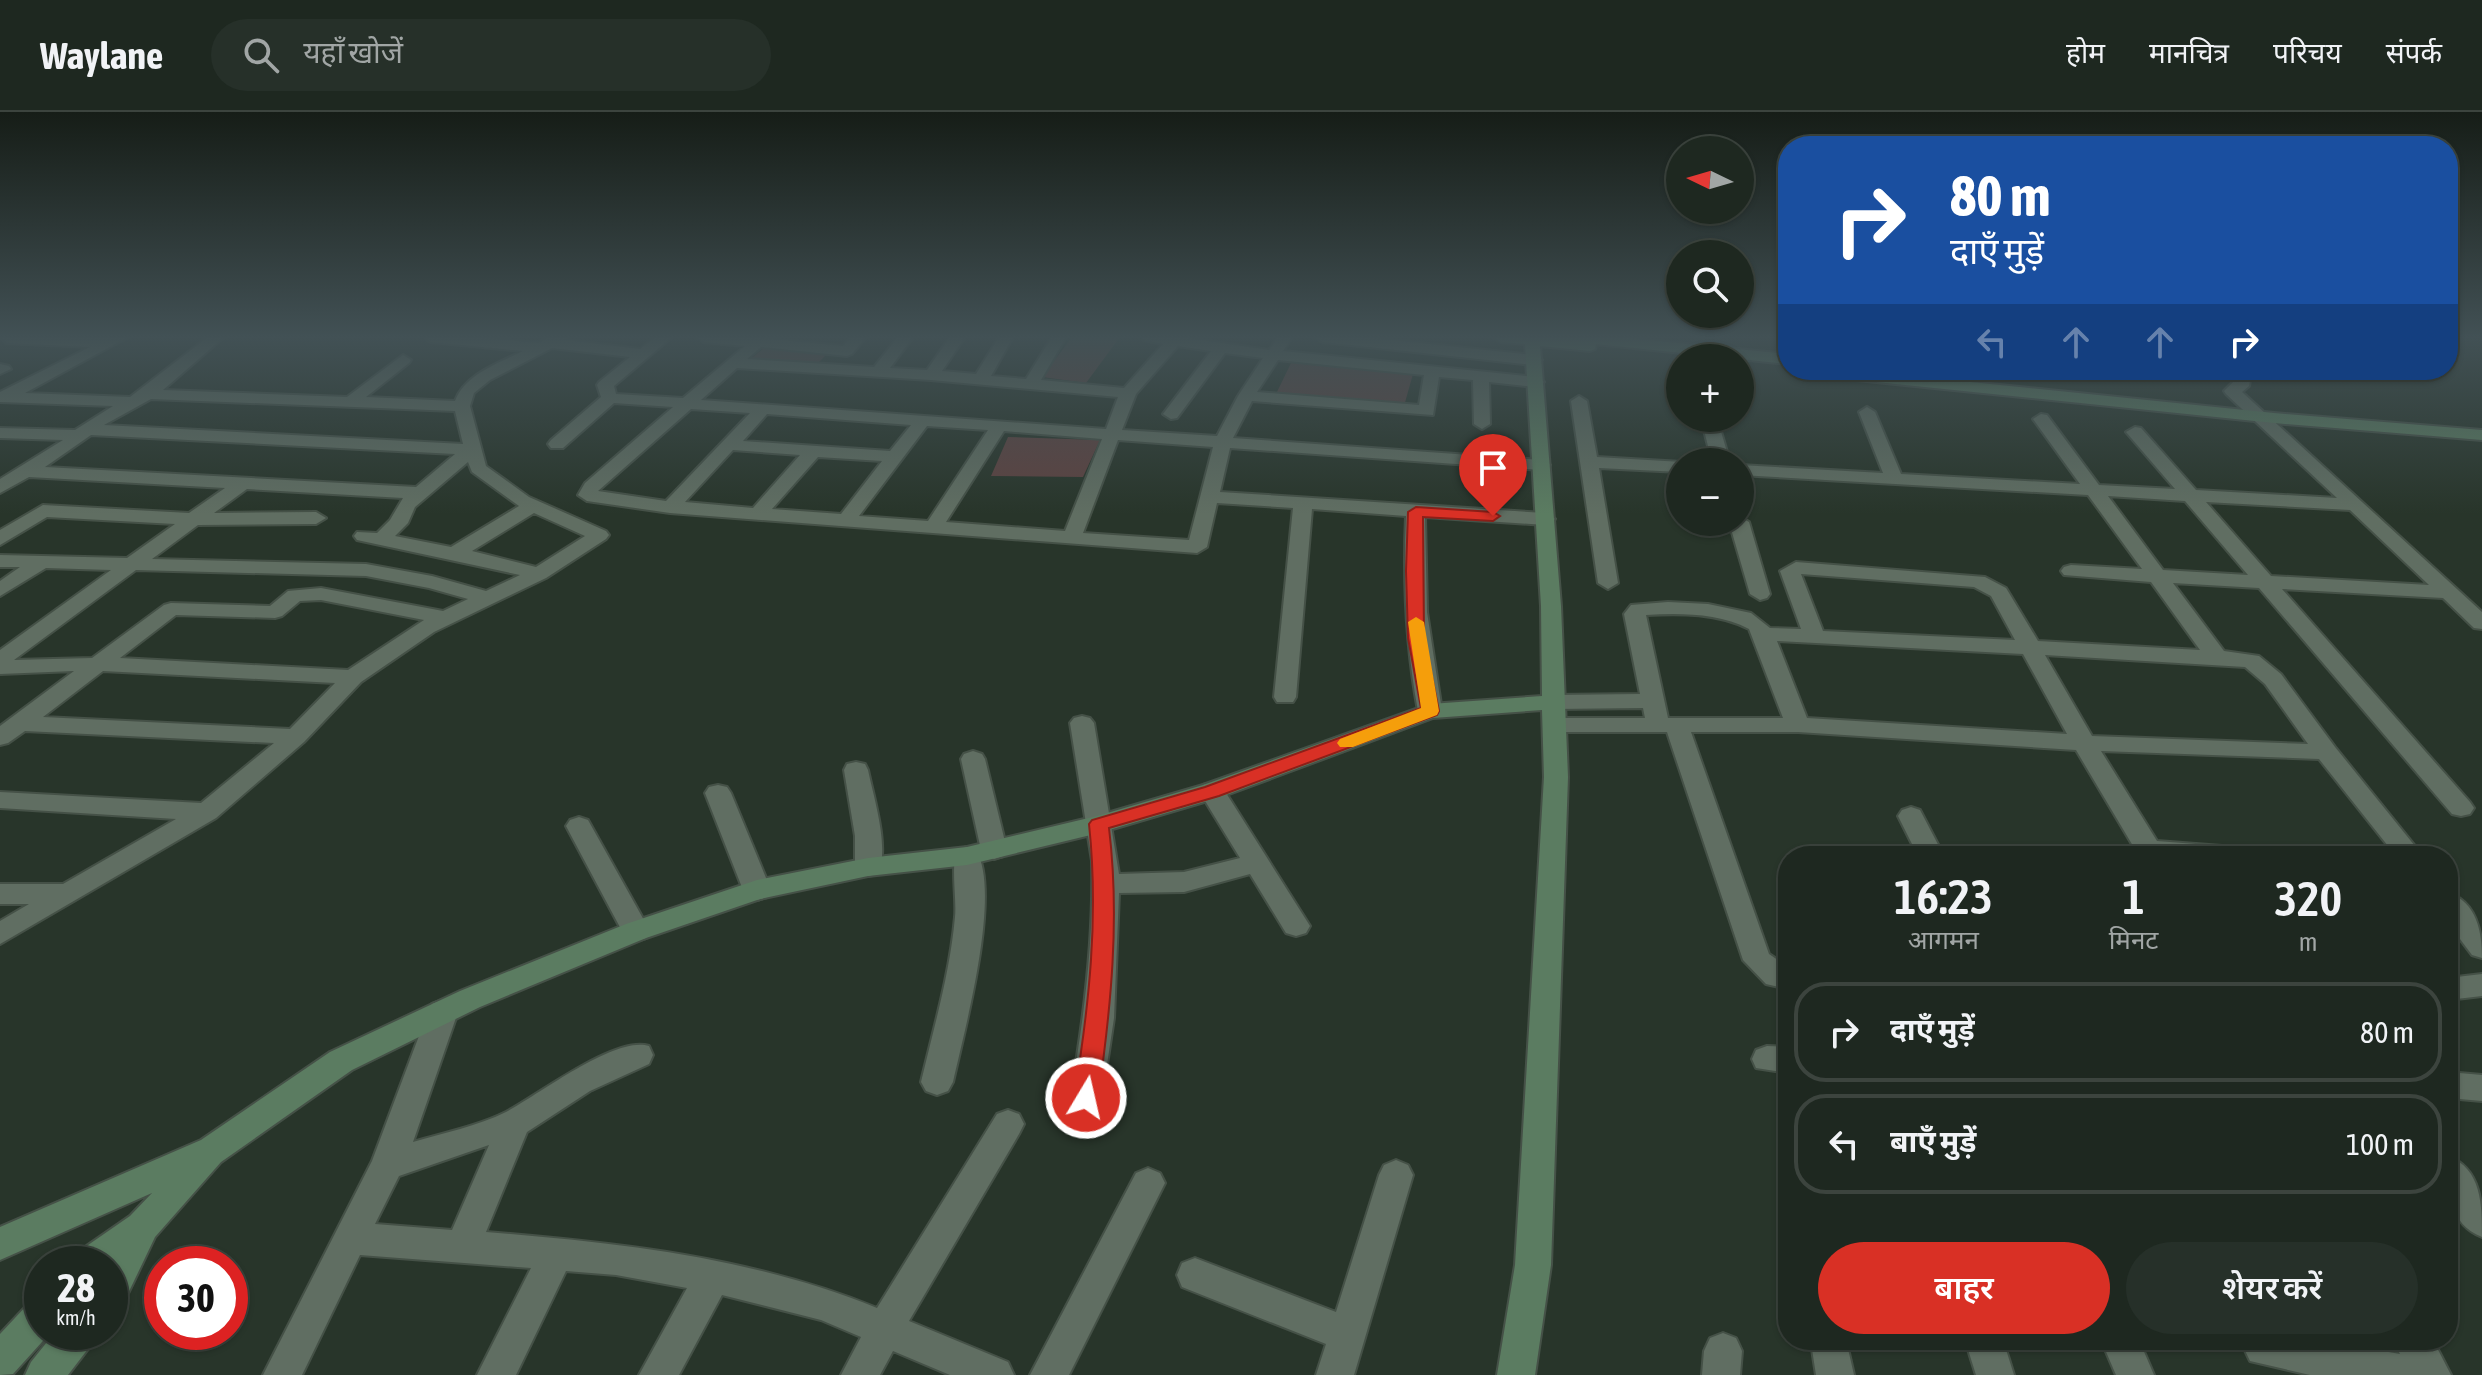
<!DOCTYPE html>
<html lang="hi">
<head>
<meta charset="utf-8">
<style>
  body { margin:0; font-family:"Asap Condensed","Noto Sans Devanagari",sans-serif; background:#263029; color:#f1f3f6; height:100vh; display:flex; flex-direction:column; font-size:30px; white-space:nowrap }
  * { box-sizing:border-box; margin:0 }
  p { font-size:26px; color:#a1a6a5 }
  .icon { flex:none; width:44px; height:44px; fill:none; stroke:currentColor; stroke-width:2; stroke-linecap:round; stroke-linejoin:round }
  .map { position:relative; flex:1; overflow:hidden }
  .panel { position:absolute; left:1778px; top:734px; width:680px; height:504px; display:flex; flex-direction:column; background:#1e2820; border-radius:32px; box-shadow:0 2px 6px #0004,0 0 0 2px #3c443e }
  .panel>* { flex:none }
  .hud { position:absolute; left:1778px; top:24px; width:680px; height:244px; border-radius:32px; box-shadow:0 2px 6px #0004,0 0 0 2px #3c443e; background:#1a4fa0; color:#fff; overflow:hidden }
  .needle { width:52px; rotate:275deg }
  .fabs { position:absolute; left:1666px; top:24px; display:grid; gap:16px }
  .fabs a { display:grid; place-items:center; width:88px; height:88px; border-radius:50%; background:#1e2820; box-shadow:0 2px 6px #0004,0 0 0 2px #3c443e; font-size:40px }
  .speed { position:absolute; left:24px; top:1134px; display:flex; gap:16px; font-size:40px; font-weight:700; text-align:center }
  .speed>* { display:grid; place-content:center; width:104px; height:104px; border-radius:50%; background:#1e2820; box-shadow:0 2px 6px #0004,0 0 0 2px #3c443e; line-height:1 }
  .speed small { font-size:20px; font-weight:400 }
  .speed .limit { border:12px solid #d22; background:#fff; color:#111 }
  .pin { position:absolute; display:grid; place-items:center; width:68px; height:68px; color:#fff; margin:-82px -34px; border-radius:50% 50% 50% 0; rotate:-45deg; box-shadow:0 0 8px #0007 }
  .pin .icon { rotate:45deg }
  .me { position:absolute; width:88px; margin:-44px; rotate:9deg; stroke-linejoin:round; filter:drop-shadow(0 0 6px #0008) }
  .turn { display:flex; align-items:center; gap:28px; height:168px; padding:0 40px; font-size:36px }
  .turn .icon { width:104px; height:104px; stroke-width:2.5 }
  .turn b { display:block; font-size:56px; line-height:68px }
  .lanes { display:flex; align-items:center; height:76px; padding:0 40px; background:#0003; justify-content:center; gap:40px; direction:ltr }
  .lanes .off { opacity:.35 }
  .eta { display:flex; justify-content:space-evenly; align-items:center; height:136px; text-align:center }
  .eta b { font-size:48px; font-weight:600; line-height:56px }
  .cta { display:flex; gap:16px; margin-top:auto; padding:16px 40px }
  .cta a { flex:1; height:92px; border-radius:48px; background:#d93025; color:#fff; font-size:32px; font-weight:600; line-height:92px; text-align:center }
  .cta a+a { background:#263029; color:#f1f3f6 }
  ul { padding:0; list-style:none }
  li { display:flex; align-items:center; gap:24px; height:100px; margin:0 16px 12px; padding:0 24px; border:4px solid #3c443e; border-radius:32px }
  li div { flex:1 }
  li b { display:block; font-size:30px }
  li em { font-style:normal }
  header { display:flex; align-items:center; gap:48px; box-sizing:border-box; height:112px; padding:0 40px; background:#1e2820; border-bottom:2px solid #3c443e }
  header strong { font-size:38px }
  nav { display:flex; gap:44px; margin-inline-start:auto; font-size:28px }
  .search { width:560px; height:72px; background:#263029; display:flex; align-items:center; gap:20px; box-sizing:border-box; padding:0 28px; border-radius:44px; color:#a1a6a5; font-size:30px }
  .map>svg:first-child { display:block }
  .green { fill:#5d4240 }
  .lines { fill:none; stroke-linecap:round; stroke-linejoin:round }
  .street-casing { stroke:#455147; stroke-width:4 }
  .secondary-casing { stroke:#455147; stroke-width:4 }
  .street { fill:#606e62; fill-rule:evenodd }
  .secondary { fill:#5b7c61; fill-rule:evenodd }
  .route { fill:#d93025; stroke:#8d1f18; stroke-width:2 }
  .slow { fill:#f59e0b }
</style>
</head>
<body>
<header>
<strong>Waylane</strong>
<div class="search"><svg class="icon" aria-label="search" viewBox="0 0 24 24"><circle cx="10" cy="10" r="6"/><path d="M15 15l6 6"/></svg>यहाँ खोजें</div>
<nav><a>होम</a><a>मानचित्र</a><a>परिचय</a><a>संपर्क</a></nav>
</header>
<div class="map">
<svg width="2482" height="1263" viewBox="0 0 2482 1263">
  <rect width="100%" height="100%" fill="#28352a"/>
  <path class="green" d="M 1072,225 L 1120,225 L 1086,271 L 1042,265 Z
    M 764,236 L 830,239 L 817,252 L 748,249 Z
    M 1291,251 L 1413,262 L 1404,294 L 1276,282 Z
    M 1008,325 L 1100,328 L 1083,365 L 991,364 Z"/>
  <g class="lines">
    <g class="street-casing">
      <path id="street" d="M 0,225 L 128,225 L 25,281 L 130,285 L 208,225 L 224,225 L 163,278 L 347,285 L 403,243 L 411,248 L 409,251 L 366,285 L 455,289 C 465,262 499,251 523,239 L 431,230 L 424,225 L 475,225 L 538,231 L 550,225 L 568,225 L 566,228 L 640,237 L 656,225 L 672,225 L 614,274 L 616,282 L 683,286 L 745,234 L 704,230 L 697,225 L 749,225 L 843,234 L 851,225 L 866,225 L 852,242 L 847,244 L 761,235 L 747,247 L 874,255 L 898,225 L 913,225 L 890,256 L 927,258 L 950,225 L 965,225 L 942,259 L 976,262 L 999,225 L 1013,225 L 991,264 L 1026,267 L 1052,225 L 1066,225 L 1041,268 L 1124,276 L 1163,232 L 1144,228 L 1142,225 L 1180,225 L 1269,238 L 1278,225 L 1292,225 L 1283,239 L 1536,265 L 1544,270 L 1536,275 L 1489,270 L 1490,312 L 1482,317 L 1474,312 L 1473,268 L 1439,265 L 1433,303 L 1252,289 L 1233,326 L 1541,348 L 1550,353 L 1541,358 L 1230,336 L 1220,380 L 1545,401 L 1555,407 L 1545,413 L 1425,405 L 1427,500 L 1442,599 L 1438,604 L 1422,604 L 1418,599 C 1406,534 1403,470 1406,404 L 1312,397 L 1296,585 L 1293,590 L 1277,590 L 1274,585 L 1293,396 L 1217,391 L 1207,435 L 1197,441 L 670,401 L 587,389 L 578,383 L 585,371 L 673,295 L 614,291 L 563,336 L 551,336 L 548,332 L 551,328 L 601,285 L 597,273 L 599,270 L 630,245 L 552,236 L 490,268 L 474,281 L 470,294 L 486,354 L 529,385 L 606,419 L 609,423 L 606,427 L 546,466 L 434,520 L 361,570 L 304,630 L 216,706 L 0,832 L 0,809 L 29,792 L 0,792 L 0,772 L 63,772 L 176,707 L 0,696 L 0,680 L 201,691 L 274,631 L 25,619 L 8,631 L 0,633 L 0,614 L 74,559 L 0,562 L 0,538 L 111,458 L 46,456 L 0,484 L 0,469 L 20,455 L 0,455 L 0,443 L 127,446 L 175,412 L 47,405 L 0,433 L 0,418 L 43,393 L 189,401 L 225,376 L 29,365 L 0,381 L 0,367 L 63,328 L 0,326 L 0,316 L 75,318 L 113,294 L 0,290 L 0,280 L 90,235 L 7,231 ZM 1178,234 L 1211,239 L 1163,302 L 1171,307 L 1177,306 L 1225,241 L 1263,246 L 1238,284 L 1217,324 L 1122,318 L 1136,282 ZM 1278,248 L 1424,263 L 1419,293 L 1257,280 ZM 737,256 L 931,268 L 1118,285 L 1106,317 L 701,288 ZM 151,287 L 455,299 L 463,332 L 104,313 ZM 691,297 L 750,301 L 666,389 L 598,379 ZM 767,302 L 911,313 L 890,339 L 743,329 ZM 927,314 L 988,318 L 928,409 L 859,404 ZM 1004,319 L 1102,327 L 1065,419 L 946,410 ZM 91,323 L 455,342 L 416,375 L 45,355 ZM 1118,328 L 1213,335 L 1189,428 L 1083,421 ZM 733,338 L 800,343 L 753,396 L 685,390 ZM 818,345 L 882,349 L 841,402 L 772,397 ZM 468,350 L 472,360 L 519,394 L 451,435 L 395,424 L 408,411 L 415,395 ZM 247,377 L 403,386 L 390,408 L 377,421 L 357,420 L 354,424 L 357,428 L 520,463 L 486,479 L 432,464 L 366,452 L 152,447 L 198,413 L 316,412 L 326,406 L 316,400 L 214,401 ZM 534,401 L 585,424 L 536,455 L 472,439 ZM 136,458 L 366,464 L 429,476 L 468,487 L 443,499 L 321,476 L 288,479 L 270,494 L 171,491 L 164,493 L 92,546 L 14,548 ZM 321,488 L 424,508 L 348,558 L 120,546 L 176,503 L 275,506 L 282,504 L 300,489 ZM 103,559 L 335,571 L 290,617 L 43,605 Z
        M 1315,225 L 1363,225 L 1534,243 L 1542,248 L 1534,253 L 1323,230 Z
        M 0,252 L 9,254 L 11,257 L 0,262 Z
        M 2224,258 L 2241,258 L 2250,268 L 2249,274 L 2242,280 L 2482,500 L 2482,517 L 2474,516 L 2443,486 L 2282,477 L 2470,690 L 2474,696 L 2470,702 L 2461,704 L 2452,702 L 2259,476 L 2173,471 L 2224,539 L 2259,544 L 2281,562 L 2335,635 L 2423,744 L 2396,744 L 2319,647 L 2101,639 L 2157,729 L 2235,735 L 2244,738 L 2248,744 L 2139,744 L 2076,638 L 1798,620 L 1691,620 L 1769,842 L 1788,855 L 1788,877 L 1766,872 L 1743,848 L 1667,620 L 1555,620 L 1547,618 L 1543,613 L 1547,608 L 1555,606 L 1645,606 L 1643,596 L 1554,597 L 1546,595 L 1542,590 L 1546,585 L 1554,583 L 1640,582 L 1624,502 L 1631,493 L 1668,490 L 1708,492 L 1751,501 L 1770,516 L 1801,517 L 1780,459 L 1796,450 L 1985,465 L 2006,476 L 2038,529 L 2200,538 L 2151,470 L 2064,463 L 2061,459 L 2064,455 L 2071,453 L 2142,457 L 2088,383 L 1740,363 L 1740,353 L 1883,361 L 1859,300 L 1867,295 L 1875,300 L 1901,362 L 2080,372 L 2033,307 L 2041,302 L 2047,303 L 2099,373 L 2175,377 L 2126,320 L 2135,315 L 2141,316 L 2196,378 L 2337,386 L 2226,282 L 2224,279 L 2234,269 ZM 2108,384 L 2185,389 L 2248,463 L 2163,458 ZM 2206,390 L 2350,398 L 2429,473 L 2271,464 ZM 1801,462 L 1974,475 L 1991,484 L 2015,528 L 1823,519 ZM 1646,503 C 1680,501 1718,501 1749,517 L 1783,606 L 1668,606 ZM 1777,529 L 2023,542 L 2067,622 L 1807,606 ZM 2045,543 L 2245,555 L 2265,572 L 2308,632 L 2092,624 Z
        M 1579,284 L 1587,289 L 1597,345 L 1682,350 L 1680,360 L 1599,356 L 1618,471 L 1608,477 L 1598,471 L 1571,289 Z
        M 1701,306 L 1717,306 L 1730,350 L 1712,350 Z
        M 1740,405 L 1749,410 L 1770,482 L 1767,486 L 1760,488 L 1750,482 L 1729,410 L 1740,410 Z
        M 1082,604 L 1090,606 L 1094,611 L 1119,762 L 1184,760 L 1240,746 L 1199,679 L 1203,673 L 1212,671 L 1221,673 L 1310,814 L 1306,821 L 1296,824 L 1286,821 L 1250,762 L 1184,780 L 1119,781 L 1114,906 L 1102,986 L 1097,995 L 1086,999 L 1075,995 L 1070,986 C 1084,908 1094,828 1092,749 L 1070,611 L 1074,606 Z
        M 973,639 L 982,642 L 985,647 L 1007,738 L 1003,744 L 994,747 L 985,744 L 981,738 L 961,647 L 964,642 Z
        M 856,650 L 865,652 L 868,658 C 873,683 891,740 877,762 L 868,764 L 859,762 L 855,755 L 855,724 L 844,658 L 847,652 Z
        M 718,673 L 727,675 L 731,681 L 771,778 L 767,785 L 757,788 L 747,785 L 743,778 L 705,681 L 709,675 Z
        M 1911,695 L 1920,698 L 1944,744 L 1918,744 L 1898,704 L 1902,698 Z
        M 579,705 L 588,708 L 650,819 L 646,826 L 636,829 L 626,826 L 622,819 L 566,714 L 570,708 Z
        M 967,735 L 976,738 C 1002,781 964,920 953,970 L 948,979 L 937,983 L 926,979 L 921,970 C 934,915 950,861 955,805 C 957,788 950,750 958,738 Z
        M 2448,781 C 2477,790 2482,820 2482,846 L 2472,843 L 2448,811 Z
        M 2482,862 L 2482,884 L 2448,888 L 2448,866 Z
        M 443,888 L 454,892 L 458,900 L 413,1030 C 443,1021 478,1014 506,1000 C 538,983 616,923 649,934 L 653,943 L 649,952 L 590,979 L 527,1020 L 486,1120 C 619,1131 752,1145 877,1196 L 997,1002 L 1008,998 L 1019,1002 L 1024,1012 L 1019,1022 L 909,1209 L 1008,1250 L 1014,1263 L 950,1263 L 893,1239 L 880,1263 L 841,1263 L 861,1225 L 821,1208 L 722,1183 L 679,1263 L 639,1263 L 687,1176 L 616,1163 L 566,1159 L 516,1263 L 477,1263 L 531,1156 L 360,1143 L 302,1263 L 263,1263 L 372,1049 L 428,900 L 432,892 ZM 489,1033 L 452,1118 L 375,1112 L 399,1064 Z
        M 1767,934 L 1788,935 L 1788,961 L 1756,956 L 1752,947 L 1756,938 Z
        M 2448,960 L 2482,963 L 2482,989 L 2448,986 Z
        M 2448,1044 C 2482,1057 2482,1093 2482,1125 C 2447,1111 2448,1076 2448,1044 Z
        M 1396,1048 L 1408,1053 L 1413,1063 L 1354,1263 L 1316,1263 L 1326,1232 L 1182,1175 L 1177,1163 L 1182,1151 L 1195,1146 L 1336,1200 L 1379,1063 L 1384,1053 Z
        M 1148,1056 L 1160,1061 L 1165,1071 L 1069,1263 L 1030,1263 L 1136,1061 Z
        M 1723,1221 L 1736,1226 L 1742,1239 L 1740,1263 L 1702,1263 L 1704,1239 L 1710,1226 Z
        M 1816,1228 L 1846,1228 L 1854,1263 L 1816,1263 L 1812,1237 Z
        M 1965,1228 L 2003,1228 L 2014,1263 L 1976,1263 Z
        M 2101,1228 L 2139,1228 L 2154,1263 L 2116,1263 Z
        M 2240,1228 L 2320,1228 L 2400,1242 L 2393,1228 L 2433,1228 L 2451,1263 L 2310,1263 L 2250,1249 Z"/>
    </g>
    <g class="secondary-casing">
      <path id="secondary" d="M 1493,225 L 1617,225 L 1788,242 L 1788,252 L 1596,232 L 1595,237 L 1590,239 L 1540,234 L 1561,494 L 1568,665 L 1551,1153 L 1535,1263 L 1497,1263 L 1515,1153 L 1544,665 L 1542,598 L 1433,606 L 1221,685 L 1099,721 L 967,753 L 868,764 L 760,787 L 646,826 L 480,895 L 352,958 L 221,1050 L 155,1125 L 123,1192 L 110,1197 L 110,1152 L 73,1152 L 78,1140 L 130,1104 L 152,1081 L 0,1148 L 0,1115 L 201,1028 L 330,940 L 460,879 L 626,812 L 757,768 L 868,746 L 967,735 L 1097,704 L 1203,673 L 1430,592 L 1542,584 L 1541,494 L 1525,232 L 1501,230 Z
        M 1800,258 L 1854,258 L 2274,301 L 2482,318 L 2482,328 L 2274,311 L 1808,263 Z
        M 42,1186 L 42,1220 L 51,1220 L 13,1262 L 0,1263 L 0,1222 L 29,1191 Z
        M 55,1220 L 96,1220 L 91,1233 L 68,1263 L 25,1263 L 31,1250 Z"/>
    </g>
    <use href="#street" class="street"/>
    <use href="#secondary" class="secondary"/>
  </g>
  <linearGradient id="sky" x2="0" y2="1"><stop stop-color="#161d17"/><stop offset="0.56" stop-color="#425155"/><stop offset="1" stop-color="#425155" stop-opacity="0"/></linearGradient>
  <rect width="2482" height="402" fill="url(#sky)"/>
  <path class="route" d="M 1416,395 L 1493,400 L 1500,404 L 1493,409 L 1423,405 L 1424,526 L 1439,599 L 1437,603 L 1219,684 L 1109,716 C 1120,806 1111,896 1098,986 L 1094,993 L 1086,996 L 1077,993 L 1074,986 C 1089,894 1099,805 1089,712 L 1092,708 L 1205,675 L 1421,596 L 1408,526 L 1406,459 L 1408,400 Z"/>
  <path class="slow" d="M 1416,505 L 1424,510 L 1439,599 L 1437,603 L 1353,635 L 1340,635 L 1337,631 L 1340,627 L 1421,596 L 1408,510 Z"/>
</svg>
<div class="fabs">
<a><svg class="needle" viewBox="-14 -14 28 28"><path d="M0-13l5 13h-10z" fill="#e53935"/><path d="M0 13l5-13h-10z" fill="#a1a6a5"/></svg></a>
<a><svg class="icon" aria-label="search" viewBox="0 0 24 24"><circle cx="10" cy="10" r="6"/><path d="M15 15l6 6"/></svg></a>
<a>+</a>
<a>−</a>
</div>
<div class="speed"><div>28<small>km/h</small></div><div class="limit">30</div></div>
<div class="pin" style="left:1493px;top:404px;background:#d93025"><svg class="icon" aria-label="arrive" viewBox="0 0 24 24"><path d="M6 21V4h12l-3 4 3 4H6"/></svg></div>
<svg class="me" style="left:1086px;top:986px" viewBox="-20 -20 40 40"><circle r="17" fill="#d93025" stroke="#fff" stroke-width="3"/><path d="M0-11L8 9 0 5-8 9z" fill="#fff"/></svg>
<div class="hud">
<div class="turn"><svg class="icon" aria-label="right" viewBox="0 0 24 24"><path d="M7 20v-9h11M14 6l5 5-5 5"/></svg><div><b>80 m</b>दाएँ मुड़ें</div></div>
<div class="lanes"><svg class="icon off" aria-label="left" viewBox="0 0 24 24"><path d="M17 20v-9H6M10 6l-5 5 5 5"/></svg><svg class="icon off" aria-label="ahead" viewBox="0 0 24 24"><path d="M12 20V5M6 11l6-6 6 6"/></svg><svg class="icon off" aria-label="ahead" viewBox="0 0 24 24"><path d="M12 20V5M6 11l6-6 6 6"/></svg><svg class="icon" aria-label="right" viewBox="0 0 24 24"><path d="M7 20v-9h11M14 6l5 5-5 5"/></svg></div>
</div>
<section class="panel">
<div class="eta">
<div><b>16:23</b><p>आगमन</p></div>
<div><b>1</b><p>मिनट</p></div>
<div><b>320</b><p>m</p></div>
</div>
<ul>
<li><svg class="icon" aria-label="right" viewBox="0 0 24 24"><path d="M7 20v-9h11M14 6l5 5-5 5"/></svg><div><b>दाएँ मुड़ें</b></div><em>80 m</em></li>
<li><svg class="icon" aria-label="left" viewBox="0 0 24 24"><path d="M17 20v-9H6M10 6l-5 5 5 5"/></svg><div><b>बाएँ मुड़ें</b></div><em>100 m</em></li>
</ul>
<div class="cta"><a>बाहर</a><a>शेयर करें</a></div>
</section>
</div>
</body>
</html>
